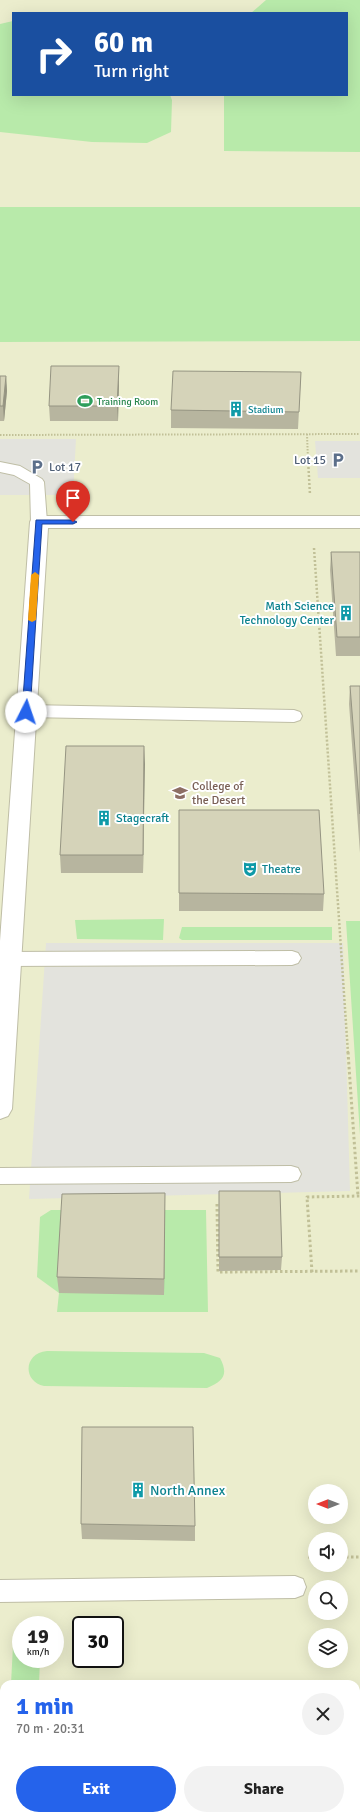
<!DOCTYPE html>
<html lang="en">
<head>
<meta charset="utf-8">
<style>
  body { margin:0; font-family:Signika,sans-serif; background:#f2f2f2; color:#222; height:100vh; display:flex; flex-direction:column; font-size:15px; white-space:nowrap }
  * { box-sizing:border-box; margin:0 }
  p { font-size:13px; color:#767676 }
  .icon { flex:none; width:22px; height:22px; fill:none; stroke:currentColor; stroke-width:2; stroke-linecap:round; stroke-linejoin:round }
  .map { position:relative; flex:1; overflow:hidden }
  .panel { position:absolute; left:0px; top:1680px; width:360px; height:140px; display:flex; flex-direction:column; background:#fff; border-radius:12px 12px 0 0; box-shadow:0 4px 16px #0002 }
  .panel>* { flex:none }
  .top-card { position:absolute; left:12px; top:12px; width:336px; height:84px; border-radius:0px; box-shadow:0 4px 16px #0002; background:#1a4fa0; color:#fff; overflow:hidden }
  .needle { width:26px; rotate:270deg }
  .controls { position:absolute; left:308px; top:1484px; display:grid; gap:8px }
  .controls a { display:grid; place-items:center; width:40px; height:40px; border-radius:50%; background:#fff; box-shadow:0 4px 16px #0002; font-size:20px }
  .speed { position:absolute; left:12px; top:1616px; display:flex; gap:8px; font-size:20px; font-weight:700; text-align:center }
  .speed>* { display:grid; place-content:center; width:52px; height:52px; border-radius:50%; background:#fff; box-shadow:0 4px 16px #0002; line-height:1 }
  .speed small { font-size:10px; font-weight:400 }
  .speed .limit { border:2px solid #111; border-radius:6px; background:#fff; color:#111 }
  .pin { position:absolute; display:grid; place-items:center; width:34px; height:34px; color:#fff; margin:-41px -17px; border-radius:50% 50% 50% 0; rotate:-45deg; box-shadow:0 0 4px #0007 }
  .pin .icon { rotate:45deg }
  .me { position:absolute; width:44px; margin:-22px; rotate:4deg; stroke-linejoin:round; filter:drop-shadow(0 0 3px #0008) }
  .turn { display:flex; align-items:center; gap:14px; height:84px; padding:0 16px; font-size:18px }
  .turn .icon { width:52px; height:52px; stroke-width:2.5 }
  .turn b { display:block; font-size:28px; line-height:34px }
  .round { display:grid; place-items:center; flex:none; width:42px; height:42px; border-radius:21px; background:#f2f2f2 }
  .head { display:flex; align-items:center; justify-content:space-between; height:68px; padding:0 16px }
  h1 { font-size:24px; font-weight:700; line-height:30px; color:#2563eb }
  .primary-button { display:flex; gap:8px; margin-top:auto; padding:8px 16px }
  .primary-button a { flex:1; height:46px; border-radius:24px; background:#2563eb; color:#fff; font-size:16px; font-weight:700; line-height:46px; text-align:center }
  .primary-button a+a { background:#f2f2f2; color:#222 }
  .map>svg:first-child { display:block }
  .education { fill:#ebedcd; fill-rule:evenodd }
  .green { fill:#b8eaaa }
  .parking { fill:#e3e3dd }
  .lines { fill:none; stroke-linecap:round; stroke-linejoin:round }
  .lane-casing { stroke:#bfbea6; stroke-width:2 }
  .street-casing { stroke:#bfbea6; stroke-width:2 }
  .path-far2 { stroke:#c1c097; stroke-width:2; stroke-dasharray:1.5 1.5; stroke-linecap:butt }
  .path-far1 { stroke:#c1c097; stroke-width:2.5; stroke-dasharray:2 2; stroke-linecap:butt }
  .path { stroke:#c1c097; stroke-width:3; stroke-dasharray:2.5 2.5; stroke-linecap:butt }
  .lane { fill:#fff; fill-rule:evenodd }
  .street { fill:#fff; fill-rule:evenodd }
  .wall { fill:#b7b59f }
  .shaded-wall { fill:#959482 }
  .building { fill:#d5d3b9; stroke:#959482 }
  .route { fill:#2563eb; stroke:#184099 }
  .slow { fill:#f59e0b }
  .labels { text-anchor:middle; stroke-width:4; stroke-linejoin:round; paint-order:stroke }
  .far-leisure-label { font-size:10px; fill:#27864d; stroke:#fff; text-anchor:start }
  .far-culture-label { font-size:10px; fill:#0d838f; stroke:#fff; text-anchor:start }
  .service-label { font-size:12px; fill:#4e5e75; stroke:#fff; text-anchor:end }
  .culture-label { font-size:12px; fill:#0d838f; stroke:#fff; text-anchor:start }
  .education-label { font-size:12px; fill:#785e54; stroke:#fff; text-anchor:start }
  .near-culture-label { font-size:14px; fill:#0d838f; stroke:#fff; text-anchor:start }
</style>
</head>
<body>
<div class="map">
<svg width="360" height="1820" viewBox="0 0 360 1820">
  <rect width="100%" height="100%" fill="#f2f3e4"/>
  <path class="education" d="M 0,0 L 360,0 L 360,1820 L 0,1820 ZM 13,13 L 347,13 L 347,95 L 13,95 ZM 315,1491 L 341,1491 L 341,1517 L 315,1517 ZM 315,1539 L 341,1539 L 341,1565 L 315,1565 ZM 315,1587 L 341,1587 L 341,1613 L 315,1613 ZM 21,1625 L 55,1625 L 55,1659 L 21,1659 ZM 81,1625 L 115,1625 L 115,1659 L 81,1659 ZM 315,1635 L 341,1635 L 341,1661 L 315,1661 ZM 4,1684 L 356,1684 L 356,1816 L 4,1816 Z"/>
  <path class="green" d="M 266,0 L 360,0 L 360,152 L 224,151 L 224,95 L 347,95 L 347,13 L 251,13 Z
    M 13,21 L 13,95 L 170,95 L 172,100 L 171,132 L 147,143 L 92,142 L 0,132 L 0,24 Z
    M 0,207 L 360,207 L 360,341 L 0,342 Z
    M 164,919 L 163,940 L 77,939 L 75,920 Z
    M 346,921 L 360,921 L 360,1135 Z
    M 182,927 L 332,927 L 332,940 L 182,940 L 179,938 Z
    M 51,1210 L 206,1210 L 208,1312 L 57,1312 L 59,1293 L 37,1277 L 40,1217 Z
    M 47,1351 L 204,1353 L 220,1358 C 229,1375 223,1381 207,1388 L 44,1386 C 22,1381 24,1353 47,1351 Z
    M 21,1638 L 21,1659 L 40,1659 L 39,1684 L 11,1684 L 13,1645 Z"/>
  <path class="parking" d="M 0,439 L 76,439 L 73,495 L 0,495 Z
    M 315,441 L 360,441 L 360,478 L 318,478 Z
    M 46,943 L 343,943 L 350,1191 L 29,1199 Z"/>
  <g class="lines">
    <g class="lane-casing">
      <path id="lane" d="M 0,462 L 20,466 L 42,479 L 44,482 L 47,522 L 44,525 L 39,527 L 34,525 L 31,522 L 30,484 L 14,475 L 0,472 Z
        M 26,705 L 294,710 L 300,712 L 302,716 L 300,720 L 294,722 L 26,717 L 20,715 L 18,711 L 20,707 Z
        M 292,951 L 298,953 L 301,958 L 298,963 L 292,965 L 0,966 L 0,952 Z
        M 291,1166 L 298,1168 L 301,1174 L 298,1180 L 291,1182 L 0,1184 L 0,1168 Z
        M 295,1576 L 303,1579 L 306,1587 L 303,1595 L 295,1598 L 0,1602 L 0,1580 Z"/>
    </g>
    <g class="street-casing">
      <path id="street" d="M 39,516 L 360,516 L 360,528 L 48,528 L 12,1109 L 8,1116 L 0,1119 L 0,941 L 30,522 L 32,518 Z"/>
    </g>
    <path class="path-far2" d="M 307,434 L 308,460
      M 0,435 L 360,434"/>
    <path class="path-far1" d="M 308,459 L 310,495
      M 314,548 L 348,1053"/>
    <path class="path" d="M 348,1052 L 358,1196
      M 217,1204 L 218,1272 L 360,1271
      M 312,1272 L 307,1197 L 360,1196
      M 308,1557 L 315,1557
      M 341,1557 L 360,1557"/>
    <use href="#lane" class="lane"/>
    <use href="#street" class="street"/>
  </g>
  <path class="wall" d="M 301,372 L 298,429 L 171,428 L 171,410 Z
    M 0,376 L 6,376 L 7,391 L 4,421 L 0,421 Z
    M 119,381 L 118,421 L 50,421 L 49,406 Z
    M 331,552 L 360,552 L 360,656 L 336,656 L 330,570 Z
    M 350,686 L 360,686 L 360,853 L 349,704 Z
    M 144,746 L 143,873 L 61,873 L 60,855 Z
    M 179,810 L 324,894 L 323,911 L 179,911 Z
    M 219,1191 L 282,1257 L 281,1270 L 219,1271 Z
    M 165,1193 L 164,1295 L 59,1293 L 57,1277 Z
    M 81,1524 L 195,1526 L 195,1541 L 82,1539 Z"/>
  <path class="shaded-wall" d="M 119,366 L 119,381 L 118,421 L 117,406 Z
    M 6,376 L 7,391 L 4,421 L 3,406 Z
    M 144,746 L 145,764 L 143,873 L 143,855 Z
    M 165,1193 L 165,1210 L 164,1295 L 164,1279 Z"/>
  <path class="building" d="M 51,366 L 119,366 L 117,406 L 49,406 Z
    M 173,371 L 301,372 L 299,412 L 171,410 Z
    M 0,376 L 6,376 L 3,406 L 0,406 Z
    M 331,552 L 360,552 L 360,637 L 337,637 Z
    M 350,686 L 360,686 L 360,814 Z
    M 66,746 L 144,746 L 143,855 L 60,855 Z
    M 179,810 L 319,810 L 324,894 L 179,893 Z
    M 219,1191 L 280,1191 L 282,1257 L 219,1257 Z
    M 165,1193 L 164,1279 L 57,1277 L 62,1194 Z
    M 82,1427 L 193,1427 L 195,1526 L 81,1524 Z"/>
  <path class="route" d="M 36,520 L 73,520 L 77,522 L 73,524 L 42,524 L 30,712 L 26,714 L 22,712 Z"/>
  <path class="slow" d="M 35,572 L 39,575 L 36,620 L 32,622 L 28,620 L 31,575 Z"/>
  <defs>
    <g id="stadium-bare" transform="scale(1.2)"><path d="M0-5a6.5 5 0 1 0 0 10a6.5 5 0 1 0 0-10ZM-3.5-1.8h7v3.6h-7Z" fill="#2e9e5b" stroke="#fff" stroke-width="2.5" paint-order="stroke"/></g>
    <g id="building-bare" transform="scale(1.2)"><path d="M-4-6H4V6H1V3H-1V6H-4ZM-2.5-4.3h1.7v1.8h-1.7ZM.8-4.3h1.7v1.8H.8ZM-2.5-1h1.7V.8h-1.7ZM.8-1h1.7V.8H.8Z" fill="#0f9aa8" stroke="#fff" stroke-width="2.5" paint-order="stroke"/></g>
    <g id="parking-bare" transform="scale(1.2)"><path d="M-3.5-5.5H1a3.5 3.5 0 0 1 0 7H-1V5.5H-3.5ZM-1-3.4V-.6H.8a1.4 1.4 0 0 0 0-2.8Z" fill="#5c6f8a" stroke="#fff" stroke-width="2.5" paint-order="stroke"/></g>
    <g id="university-bare" transform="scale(1.2)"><path d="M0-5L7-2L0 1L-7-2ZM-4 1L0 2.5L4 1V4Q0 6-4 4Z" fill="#8d6e63" stroke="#fff" stroke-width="2.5" paint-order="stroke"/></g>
    <g id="theatre-bare" transform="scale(1.2)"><path d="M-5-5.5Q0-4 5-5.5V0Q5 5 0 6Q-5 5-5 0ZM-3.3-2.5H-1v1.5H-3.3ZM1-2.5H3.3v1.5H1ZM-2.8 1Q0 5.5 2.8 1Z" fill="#0f9aa8" stroke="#fff" stroke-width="2.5" paint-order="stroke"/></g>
  </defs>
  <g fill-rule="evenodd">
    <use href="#stadium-bare" x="85" y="401"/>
    <use href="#building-bare" x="236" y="409"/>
    <use href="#parking-bare" x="338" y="460"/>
    <use href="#parking-bare" x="37" y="467"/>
    <use href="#building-bare" x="346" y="613"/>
    <use href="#university-bare" x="180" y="793"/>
    <use href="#building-bare" x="104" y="818"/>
    <use href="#theatre-bare" x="250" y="869"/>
    <use href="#building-bare" x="138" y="1490"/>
  </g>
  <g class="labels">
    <g class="far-leisure-label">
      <text x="97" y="405">Training Room</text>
    </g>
    <g class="far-culture-label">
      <text x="248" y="413">Stadium</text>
    </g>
    <g class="service-label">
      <text x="326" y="464">Lot 15</text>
      <text x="49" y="471" text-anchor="start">Lot 17</text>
    </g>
    <g class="culture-label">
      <text x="334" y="610" text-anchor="end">Math Science<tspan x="334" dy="14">Technology Center</tspan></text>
      <text x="116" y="822">Stagecraft</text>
      <text x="262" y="873">Theatre</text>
    </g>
    <g class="education-label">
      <text x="192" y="790">College of<tspan x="192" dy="14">the Desert</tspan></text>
    </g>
    <g class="near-culture-label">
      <text x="150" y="1495">North Annex</text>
    </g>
  </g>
</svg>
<div class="controls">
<a><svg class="needle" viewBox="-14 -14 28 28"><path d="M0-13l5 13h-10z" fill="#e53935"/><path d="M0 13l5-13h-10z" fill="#767676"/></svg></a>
<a><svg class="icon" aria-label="sound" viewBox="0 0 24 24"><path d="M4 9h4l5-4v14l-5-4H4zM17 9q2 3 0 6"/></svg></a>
<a><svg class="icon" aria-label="search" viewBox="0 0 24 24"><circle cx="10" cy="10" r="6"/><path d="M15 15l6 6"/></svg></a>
<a><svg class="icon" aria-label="layers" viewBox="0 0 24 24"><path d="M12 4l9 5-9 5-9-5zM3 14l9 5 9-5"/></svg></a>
</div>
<div class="speed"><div>19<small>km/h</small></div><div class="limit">30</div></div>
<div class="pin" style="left:73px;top:522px;background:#d93025"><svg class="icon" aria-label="arrive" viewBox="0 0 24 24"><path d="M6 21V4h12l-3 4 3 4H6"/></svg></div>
<svg class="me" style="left:26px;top:712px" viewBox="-20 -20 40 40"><circle r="19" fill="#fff"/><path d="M0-13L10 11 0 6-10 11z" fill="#2563eb"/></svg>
<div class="top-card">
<div class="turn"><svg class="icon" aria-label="right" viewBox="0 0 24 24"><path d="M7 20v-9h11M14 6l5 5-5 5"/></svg><div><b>60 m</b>Turn right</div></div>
</div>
<section class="panel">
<div class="head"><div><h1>1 min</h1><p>70 m · 20:31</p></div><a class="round"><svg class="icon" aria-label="close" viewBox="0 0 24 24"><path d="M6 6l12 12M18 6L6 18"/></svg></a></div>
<div class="primary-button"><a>Exit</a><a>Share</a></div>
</section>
</div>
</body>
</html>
